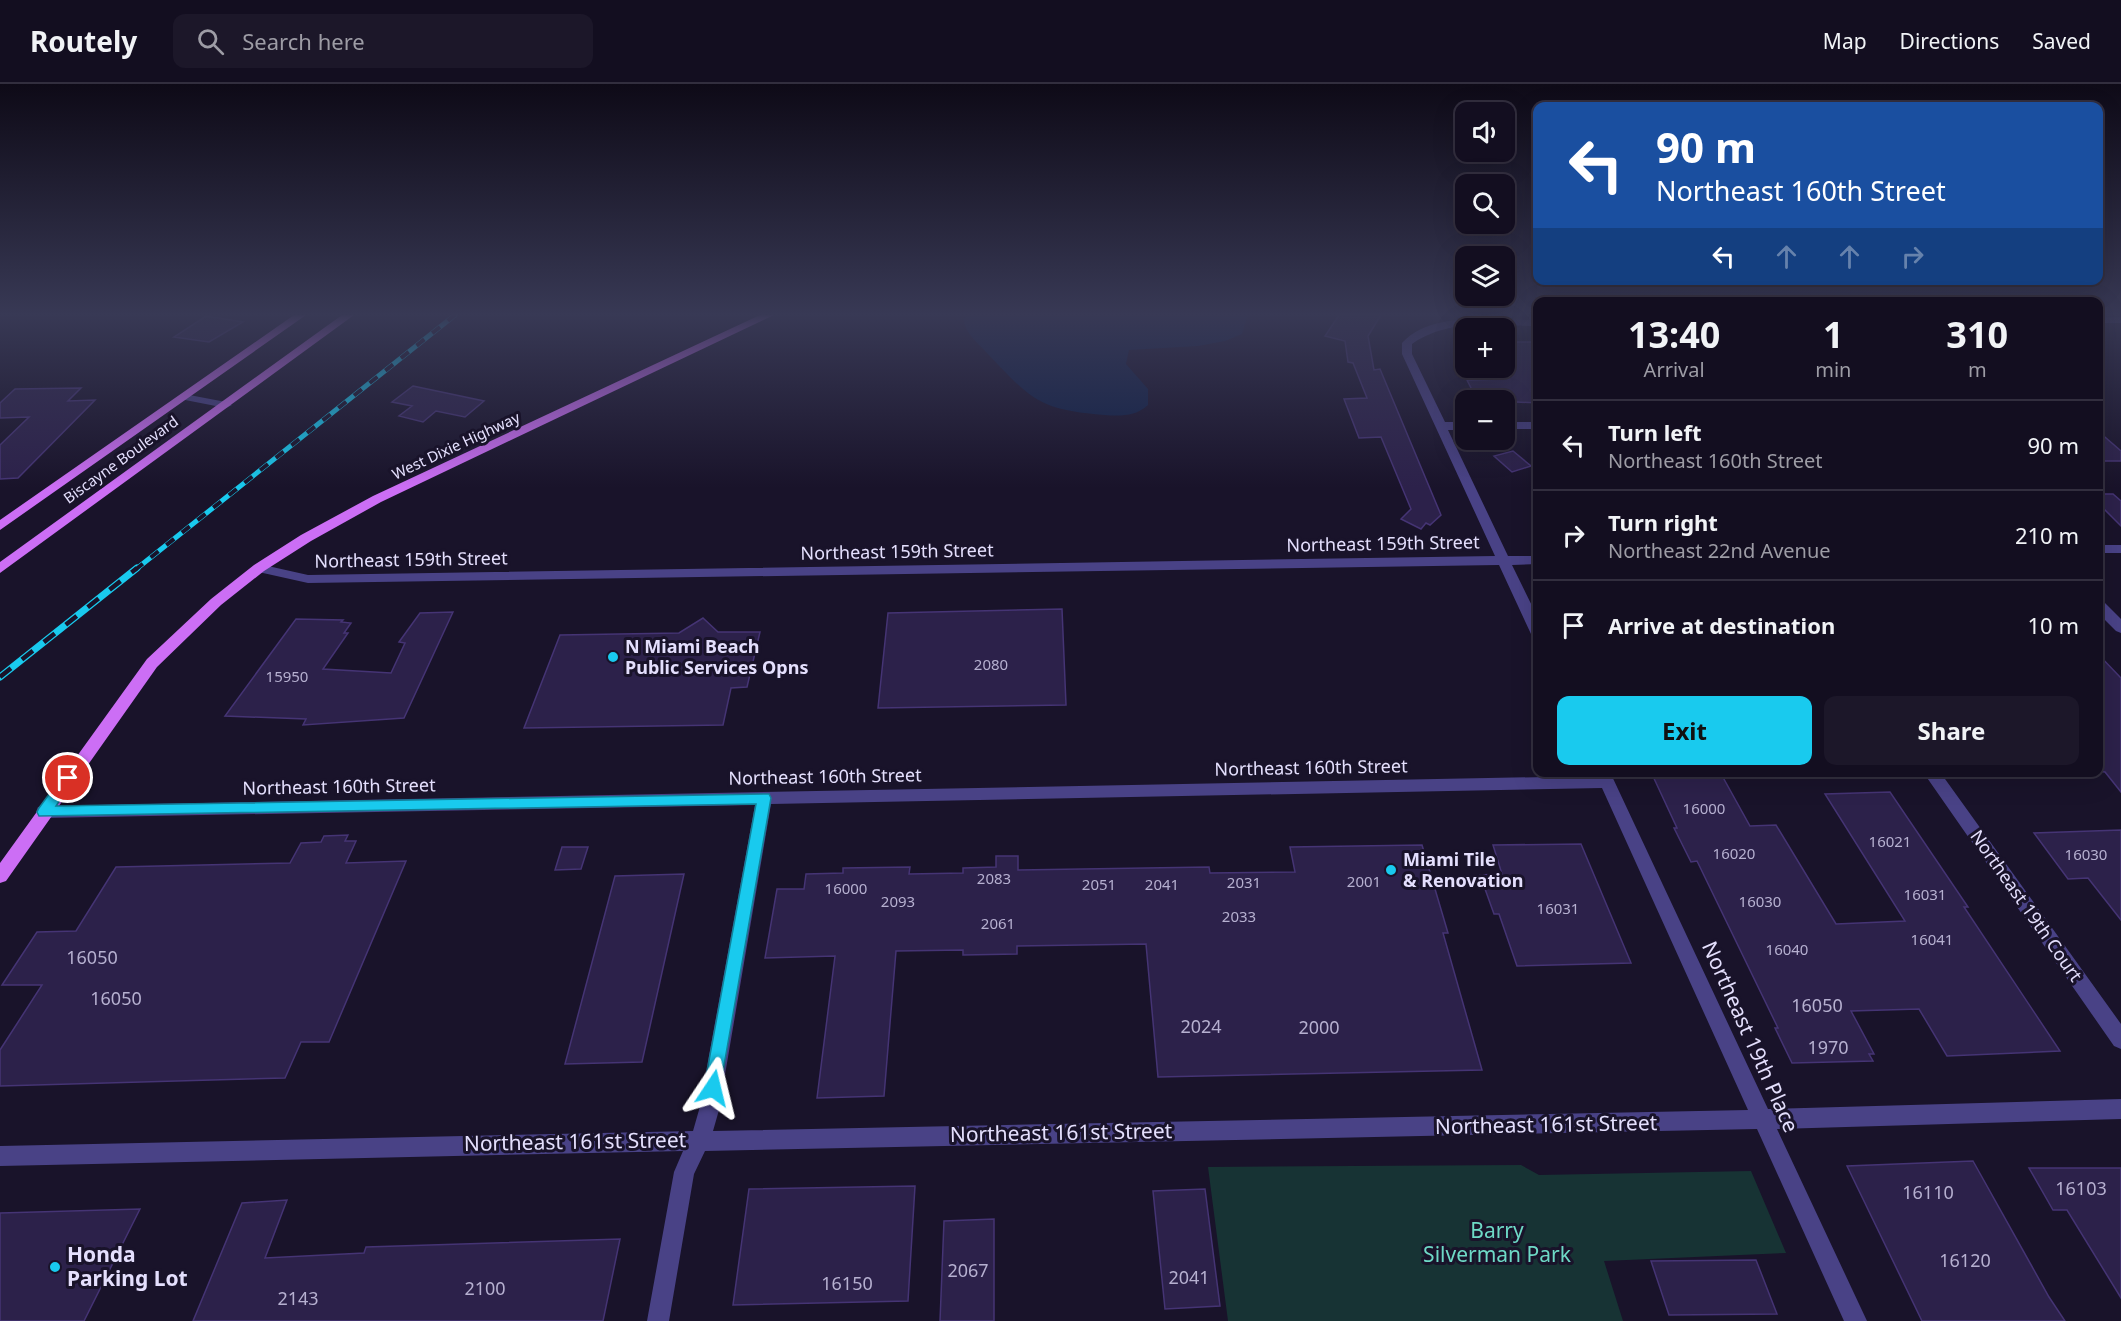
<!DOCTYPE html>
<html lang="en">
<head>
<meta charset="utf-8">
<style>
  body { margin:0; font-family:"Noto Sans",sans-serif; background:#1c1729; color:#f1f3f6; height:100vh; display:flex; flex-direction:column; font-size:22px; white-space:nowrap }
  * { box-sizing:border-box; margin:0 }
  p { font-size:20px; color:#9d9ca5 }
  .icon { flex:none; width:33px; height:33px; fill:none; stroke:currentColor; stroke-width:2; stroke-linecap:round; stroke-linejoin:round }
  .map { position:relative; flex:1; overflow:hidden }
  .side { position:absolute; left:1533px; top:213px; width:570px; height:480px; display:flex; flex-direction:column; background:#130e20; border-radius:12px; box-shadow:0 6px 24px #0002,0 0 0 2px #322e3e }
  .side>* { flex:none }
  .guide { position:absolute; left:1533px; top:18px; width:570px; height:183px; border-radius:12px; box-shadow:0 6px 24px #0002,0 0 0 2px #322e3e; background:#1a4fa0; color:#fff; overflow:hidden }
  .fabs { position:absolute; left:1455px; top:18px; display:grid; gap:12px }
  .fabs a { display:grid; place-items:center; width:60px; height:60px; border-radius:12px; background:#130e20; box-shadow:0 6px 24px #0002,0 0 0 2px #322e3e; font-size:30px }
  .pin { position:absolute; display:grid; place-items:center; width:51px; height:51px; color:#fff; margin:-26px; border:3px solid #fff; border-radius:50%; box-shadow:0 2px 6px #0007 }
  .me { position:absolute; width:66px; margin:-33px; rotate:10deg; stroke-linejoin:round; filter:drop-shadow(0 0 4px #0008) }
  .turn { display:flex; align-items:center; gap:21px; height:126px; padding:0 24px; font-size:27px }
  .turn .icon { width:78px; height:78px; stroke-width:2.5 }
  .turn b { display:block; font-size:42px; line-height:51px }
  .lanes { display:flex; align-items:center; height:57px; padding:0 24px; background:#0003; justify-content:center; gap:30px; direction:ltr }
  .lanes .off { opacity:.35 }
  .eta { display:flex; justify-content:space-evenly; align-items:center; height:102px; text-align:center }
  .eta b { font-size:36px; font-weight:700; line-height:42px }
  .button { display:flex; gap:12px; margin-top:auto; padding:12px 24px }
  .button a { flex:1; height:69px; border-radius:12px; background:#19caee; color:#111; font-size:24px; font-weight:700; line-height:69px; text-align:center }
  .button a+a { background:#1c1729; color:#f1f3f6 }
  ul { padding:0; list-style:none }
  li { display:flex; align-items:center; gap:18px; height:90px; padding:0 24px; border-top:2px solid #322e3e }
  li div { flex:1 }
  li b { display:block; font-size:22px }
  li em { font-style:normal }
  header { display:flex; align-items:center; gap:36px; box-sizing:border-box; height:84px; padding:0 30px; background:#130e20; border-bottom:2px solid #322e3e }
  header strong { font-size:28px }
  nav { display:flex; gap:33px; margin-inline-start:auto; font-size:21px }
  .search { width:420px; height:54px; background:#1c1729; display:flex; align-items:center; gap:15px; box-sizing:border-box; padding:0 21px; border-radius:12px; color:#9d9ca5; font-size:22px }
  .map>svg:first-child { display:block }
  .green { fill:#173334 }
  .water { fill:#0f2047 }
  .building { fill:#2c214a; stroke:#453474; stroke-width:1.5 }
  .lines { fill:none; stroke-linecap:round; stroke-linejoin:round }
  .minor { fill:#494286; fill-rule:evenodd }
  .major { fill:#cc6ef5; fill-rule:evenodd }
  .rail-far1-casing { stroke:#19caee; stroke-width:5 }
  .rail-casing { stroke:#19caee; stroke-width:7 }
  .rail-far1 { stroke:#19132a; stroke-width:4; stroke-dasharray:10; stroke-linecap:butt }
  .rail { stroke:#19132a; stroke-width:4.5; stroke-dasharray:14; stroke-linecap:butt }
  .route { fill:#19caee; stroke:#10839b; stroke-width:1.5 }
  .poi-dot { fill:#19caee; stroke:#19132a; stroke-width:2 }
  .labels { text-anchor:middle; stroke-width:6; stroke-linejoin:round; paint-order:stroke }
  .far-street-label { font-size:15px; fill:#e4dffd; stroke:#19132a }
  .number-label { font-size:15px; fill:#b6b0d0 }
  .street-label { font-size:18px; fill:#e4dffd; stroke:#19132a }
  .poi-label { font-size:18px; font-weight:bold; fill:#e4dffd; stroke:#19132a; text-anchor:start }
  .near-number-label { font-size:18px; fill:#b6b0d0 }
  .near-street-label { font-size:21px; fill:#e4dffd; stroke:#19132a }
  .near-park-label { font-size:21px; fill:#6ed9c6; stroke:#19132a }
  .near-poi-label { font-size:21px; font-weight:bold; fill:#e4dffd; stroke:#19132a; text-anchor:start }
</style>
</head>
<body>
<header>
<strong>Routely</strong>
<div class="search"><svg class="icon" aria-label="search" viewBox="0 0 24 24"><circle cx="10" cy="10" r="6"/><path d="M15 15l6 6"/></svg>Search here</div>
<nav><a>Map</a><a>Directions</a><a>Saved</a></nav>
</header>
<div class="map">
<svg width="2121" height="1237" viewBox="0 0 2121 1237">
  <rect width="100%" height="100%" fill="#19132a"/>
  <path class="green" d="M 1521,1081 L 1539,1091 L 1751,1087 L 1786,1169 L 1604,1177 L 1623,1237 L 1228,1237 L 1208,1083 Z"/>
  <path class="water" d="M 975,231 L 1247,231 L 1247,233 L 1242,250 L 1225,257 L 1198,262 L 1129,266 L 1126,280 L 1148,305 L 1148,321 C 1135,333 1120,332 1104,331 C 1037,326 1030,314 986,268 C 975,256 966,250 963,234 Z"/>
  <path class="building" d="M 1339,231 L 1381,231 L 1368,252 L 1374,286 L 1380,285 L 1441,431 L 1430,441 L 1426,439 L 1421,445 L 1401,435 L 1411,425 L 1381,353 L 1359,354 L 1344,315 L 1367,314 L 1353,279 L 1348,278 L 1345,257 L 1325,252 Z
    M 206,232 L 243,238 L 209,258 L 174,253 Z
    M 1504,258 L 1538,258 L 1538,319 L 1477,316 L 1467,296 L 1504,295 Z
    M 413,302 L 484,317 L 465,333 L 436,327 L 423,338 L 399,332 L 412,322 L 392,318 Z
    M 81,304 L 68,317 L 95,316 L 18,394 L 0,395 L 0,361 L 29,333 L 0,334 L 0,319 L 15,305 Z
    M 2098,347 L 2121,367 L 2121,377 L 2105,377 L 2098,371 Z
    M 1513,367 L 1531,382 L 1512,388 L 1494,372 Z
    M 2098,410 L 2113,410 L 2121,417 L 2121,442 L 2098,419 Z
    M 1062,525 L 1066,621 L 878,624 L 888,529 Z
    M 453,528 L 404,634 L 303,641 L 306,635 L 225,632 L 296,535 L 343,536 L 341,538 L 351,539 L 344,549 L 348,549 L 323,585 L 391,589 L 405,559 L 399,558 L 420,529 Z
    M 703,534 L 718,548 L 760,548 L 747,603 L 731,604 L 723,641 L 524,644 L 560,551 L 679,549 Z
    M 2098,570 L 2121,594 L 2121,708 L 2105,688 L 2098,687 Z
    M 1651,688 L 1720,688 L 1750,742 L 1776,741 L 1836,840 L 1905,837 L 1825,710 L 1890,708 L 1968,823 L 1964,823 L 2060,967 L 1947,972 L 1919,925 L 1851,927 L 1874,970 L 1869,970 L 1873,977 L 1792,979 L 1775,944 L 1778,944 L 1697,777 L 1691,778 L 1674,744 L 1677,744 Z
    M 2121,746 L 2121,836 L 2088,794 L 2068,795 L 2034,749 Z
    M 348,751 L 345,757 L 356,757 L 346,779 L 406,777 L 329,958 L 301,958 L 285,994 L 0,1002 L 0,966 L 42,901 L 2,901 L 37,848 L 76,847 L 116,783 L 290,779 L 301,759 L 321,758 L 324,752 Z
    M 1581,760 L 1631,879 L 1517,882 L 1499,830 L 1494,830 L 1480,791 L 1502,790 L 1493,761 Z
    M 1422,761 L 1448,849 L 1443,849 L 1482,986 L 1158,993 L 1146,860 L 1017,862 L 1017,870 L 963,871 L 963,866 L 896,867 L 884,1012 L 817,1014 L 835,872 L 765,874 L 777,805 L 804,805 L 806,790 L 843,789 L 843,784 L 910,783 L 909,790 L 963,789 L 963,784 L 996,783 L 996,772 L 1018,772 L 1018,786 L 1209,783 L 1210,789 L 1295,788 L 1290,763 Z
    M 562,763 L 588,763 L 581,785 L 555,786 Z
    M 684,790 L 642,978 L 565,980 L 615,792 Z
    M 1973,1077 L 2049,1213 L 2065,1237 L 1922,1237 L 1847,1082 Z
    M 2029,1084 L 2121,1084 L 2121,1214 L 2067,1126 L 2053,1126 Z
    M 915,1102 L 908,1217 L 733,1221 L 749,1105 Z
    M 1205,1105 L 1220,1222 L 1165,1225 L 1153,1107 Z
    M 287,1116 L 265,1174 L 364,1169 L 366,1163 L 620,1155 L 603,1237 L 193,1237 L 242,1119 Z
    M 140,1125 L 84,1237 L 0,1237 L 0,1129 Z
    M 994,1135 L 994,1237 L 940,1237 L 944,1137 Z
    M 1756,1176 L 1777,1230 L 1669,1231 L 1651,1177 Z"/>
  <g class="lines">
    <path class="minor" d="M 2098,233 L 2121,233 L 2121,239 L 2098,239 Z
      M 1487,235 L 1538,236 L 1538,242 C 1495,242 1449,234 1412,260 L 1412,270 L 1445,338 L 1466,338 L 1466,346 L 1448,346 L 1508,472 L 1538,472 L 1538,480 L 1512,481 L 1538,534 L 1538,555 L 1531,550 L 1499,481 L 308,499 L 254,487 L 252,484 L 259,480 L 308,491 L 1495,472 L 1402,270 L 1402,259 C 1423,236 1458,235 1487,235 Z
      M 184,310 L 226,318 L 232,321 L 226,324 L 180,315 L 180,311 Z
      M 1504,338 L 1538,338 L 1538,345 L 1504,345 Z
      M 2098,461 L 2121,461 L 2121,469 L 2098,469 Z
      M 2098,515 L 2103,517 L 2121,535 L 2121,549 L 2116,547 L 2098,529 Z
      M 1594,688 L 1610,688 L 1768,1025 L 2121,1015 L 2121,1035 L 1777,1045 L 1867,1237 L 1844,1237 L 1757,1045 L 705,1067 L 694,1090 L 669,1237 L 647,1237 L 674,1088 L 683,1067 L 0,1082 L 0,1062 L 693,1047 L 699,1026 L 755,721 L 44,734 L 38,733 L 36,728 L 38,723 L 44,722 L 1596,692 ZM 1602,704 L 1748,1026 L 713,1047 L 719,1026 L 771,720 Z
      M 1923,688 L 1940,688 L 2121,940 L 2121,965 L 2114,962 Z"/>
    <path class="major" d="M 294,231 L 306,231 L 0,446 L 0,436 Z
      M 342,231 L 354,231 L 0,489 L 0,478 Z
      M 760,231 L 774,231 L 381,418 L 311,457 L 264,487 L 221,521 L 157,583 L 6,797 L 0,799 L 0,779 L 147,575 L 211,515 L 254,481 L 301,451 L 373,412 Z"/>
    <g class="rail-far1-casing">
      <path id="rail-far1" d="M 135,486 L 455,231"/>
    </g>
    <g class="rail-casing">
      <path id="rail" d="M 0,593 L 137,484"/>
    </g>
    <use href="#rail-far1" class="rail-far1"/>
    <use href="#rail" class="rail"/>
  </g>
  <linearGradient id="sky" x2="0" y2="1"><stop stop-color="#0e0a17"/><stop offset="0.57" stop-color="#383955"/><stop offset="1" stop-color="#383955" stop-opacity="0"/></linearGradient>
  <rect width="2121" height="404" fill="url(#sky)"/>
  <path class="route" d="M 68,689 L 75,694 L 56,722 L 769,710 L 771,714 L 719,1010 L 713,1012 L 706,1010 L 704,1004 L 756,720 L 39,732 L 37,728 L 39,724 L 63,691 Z"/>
  <g class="poi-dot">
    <circle cx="613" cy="573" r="6"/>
    <circle cx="1391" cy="786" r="6"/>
    <circle cx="55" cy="1183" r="6"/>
  </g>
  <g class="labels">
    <g class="far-street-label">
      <text transform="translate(456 362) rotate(-25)" y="5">West Dixie Highway</text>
      <text transform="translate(121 376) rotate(-36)" y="5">Biscayne Boulevard</text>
    </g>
    <g class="number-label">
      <text x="991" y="586">2080</text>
      <text x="287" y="598">15950</text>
      <text x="1704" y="730">16000</text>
      <text x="1890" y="763">16021</text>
      <text x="1734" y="775">16020</text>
      <text x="2086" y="776">16030</text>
      <text x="994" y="800">2083</text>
      <text x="1364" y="803">2001</text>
      <text x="1244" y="804">2031</text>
      <text x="1099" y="806">2051</text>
      <text x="1162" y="806">2041</text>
      <text x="846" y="810">16000</text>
      <text x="1925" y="816">16031</text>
      <text x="898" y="823">2093</text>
      <text x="1760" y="823">16030</text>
      <text x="1558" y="830">16031</text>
      <text x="1239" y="838">2033</text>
      <text x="998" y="845">2061</text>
      <text x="1932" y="861">16041</text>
      <text x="1787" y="871">16040</text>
    </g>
    <g class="street-label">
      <text transform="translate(1383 460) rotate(-1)" y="6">Northeast 159th Street</text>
      <text transform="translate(897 468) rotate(-1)" y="6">Northeast 159th Street</text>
      <text transform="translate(411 476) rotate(-1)" y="6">Northeast 159th Street</text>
      <text transform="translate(1311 684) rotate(-1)" y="6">Northeast 160th Street</text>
      <text transform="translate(825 693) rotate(-1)" y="6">Northeast 160th Street</text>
      <text transform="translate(339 703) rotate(-1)" y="6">Northeast 160th Street</text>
      <text transform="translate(2026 822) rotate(55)" y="6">Northeast 19th Court</text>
    </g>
    <g class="poi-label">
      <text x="625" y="569">N Miami Beach<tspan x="625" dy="21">Public Services Opns</tspan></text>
      <text x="1403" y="782">Miami Tile<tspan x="1403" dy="21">&amp; Renovation</tspan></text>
    </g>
    <g class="near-number-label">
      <text x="92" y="880">16050</text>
      <text x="116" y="921">16050</text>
      <text x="1817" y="928">16050</text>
      <text x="1201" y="949">2024</text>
      <text x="1319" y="950">2000</text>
      <text x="1828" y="970">1970</text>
      <text x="2081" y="1111">16103</text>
      <text x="1928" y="1115">16110</text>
      <text x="1965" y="1183">16120</text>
      <text x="968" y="1193">2067</text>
      <text x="1189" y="1200">2041</text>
      <text x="847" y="1206">16150</text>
      <text x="485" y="1211">2100</text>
      <text x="298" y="1221">2143</text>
    </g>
    <g class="near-street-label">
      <text transform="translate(1750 953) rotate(66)" y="7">Northeast 19th Place</text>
      <text transform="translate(1546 1041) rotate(-1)" y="7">Northeast 161st Street</text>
      <text transform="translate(1061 1049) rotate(-1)" y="7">Northeast 161st Street</text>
      <text transform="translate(575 1058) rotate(-1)" y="7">Northeast 161st Street</text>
    </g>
    <g class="near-park-label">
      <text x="1497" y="1154">Barry<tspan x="1497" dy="24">Silverman Park</tspan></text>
    </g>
    <g class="near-poi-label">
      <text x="67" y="1178">Honda<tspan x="67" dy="24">Parking Lot</tspan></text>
    </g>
  </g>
</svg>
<div class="fabs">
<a><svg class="icon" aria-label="sound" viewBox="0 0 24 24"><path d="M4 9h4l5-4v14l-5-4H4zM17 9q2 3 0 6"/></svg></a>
<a><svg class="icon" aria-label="search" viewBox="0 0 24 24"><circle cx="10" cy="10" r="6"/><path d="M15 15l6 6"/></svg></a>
<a><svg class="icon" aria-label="layers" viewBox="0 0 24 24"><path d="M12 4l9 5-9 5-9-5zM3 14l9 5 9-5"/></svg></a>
<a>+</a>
<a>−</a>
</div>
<div class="pin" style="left:68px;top:694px;background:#d93025"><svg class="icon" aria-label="arrive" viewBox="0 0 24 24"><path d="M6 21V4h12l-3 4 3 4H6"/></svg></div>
<svg class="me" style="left:713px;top:1004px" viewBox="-20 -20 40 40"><path d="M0-17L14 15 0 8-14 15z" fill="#19caee" stroke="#fff" stroke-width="4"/></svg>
<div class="guide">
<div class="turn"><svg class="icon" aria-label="left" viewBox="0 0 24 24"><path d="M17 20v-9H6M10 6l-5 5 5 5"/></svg><div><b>90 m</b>Northeast 160th Street</div></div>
<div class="lanes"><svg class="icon" aria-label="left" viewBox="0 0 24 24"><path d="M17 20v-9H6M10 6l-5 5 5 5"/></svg><svg class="icon off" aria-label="ahead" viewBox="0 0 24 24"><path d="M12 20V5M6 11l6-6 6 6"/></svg><svg class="icon off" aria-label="ahead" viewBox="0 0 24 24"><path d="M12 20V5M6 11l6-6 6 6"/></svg><svg class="icon off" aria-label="right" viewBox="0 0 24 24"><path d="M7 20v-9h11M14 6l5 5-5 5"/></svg></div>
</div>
<section class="side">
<div class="eta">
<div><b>13:40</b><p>Arrival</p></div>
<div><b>1</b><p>min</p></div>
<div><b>310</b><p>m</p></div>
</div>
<ul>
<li><svg class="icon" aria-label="left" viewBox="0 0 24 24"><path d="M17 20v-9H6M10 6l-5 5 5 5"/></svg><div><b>Turn left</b><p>Northeast 160th Street</p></div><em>90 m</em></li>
<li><svg class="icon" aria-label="right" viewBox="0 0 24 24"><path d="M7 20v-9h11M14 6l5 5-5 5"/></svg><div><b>Turn right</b><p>Northeast 22nd Avenue</p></div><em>210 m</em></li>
<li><svg class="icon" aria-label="arrive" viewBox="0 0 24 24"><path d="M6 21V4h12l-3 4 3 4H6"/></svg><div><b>Arrive at destination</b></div><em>10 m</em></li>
</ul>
<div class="button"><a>Exit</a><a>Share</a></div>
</section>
</div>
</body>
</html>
